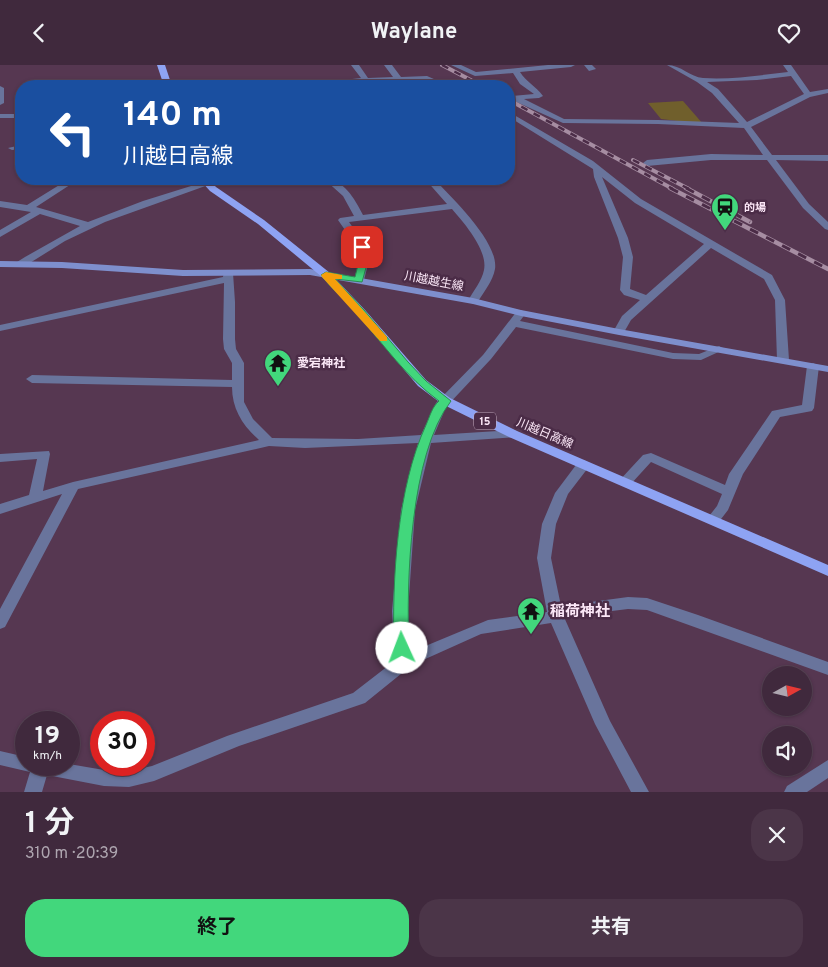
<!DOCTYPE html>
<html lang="ja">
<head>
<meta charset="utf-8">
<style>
  body { margin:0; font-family:Overpass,"Noto Sans JP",sans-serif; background:#4b3548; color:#f1f3f6; height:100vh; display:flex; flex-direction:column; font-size:19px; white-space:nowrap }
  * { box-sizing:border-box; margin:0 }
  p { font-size:16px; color:#aea6b0 }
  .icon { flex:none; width:28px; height:28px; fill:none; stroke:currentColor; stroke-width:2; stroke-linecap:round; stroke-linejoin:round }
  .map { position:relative; height:727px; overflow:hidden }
  .panel { display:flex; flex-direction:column; background:#40293d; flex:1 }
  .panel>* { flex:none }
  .top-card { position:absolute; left:15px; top:15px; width:500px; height:105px; border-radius:20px; box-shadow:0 1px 4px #0004,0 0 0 1px #594557; background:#1a4fa0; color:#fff; overflow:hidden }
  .needle { width:32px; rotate:82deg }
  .fabs { position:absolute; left:762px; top:601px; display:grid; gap:10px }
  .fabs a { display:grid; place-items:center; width:50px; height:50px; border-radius:50%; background:#40293d; box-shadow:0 1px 4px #0004,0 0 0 1px #594557; font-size:25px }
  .speed { position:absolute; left:15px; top:646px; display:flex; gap:10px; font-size:25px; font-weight:700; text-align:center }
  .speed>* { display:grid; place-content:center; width:65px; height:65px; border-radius:50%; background:#40293d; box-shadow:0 1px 4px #0004,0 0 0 1px #594557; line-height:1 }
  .speed small { font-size:12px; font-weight:400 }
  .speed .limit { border:8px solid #d22; background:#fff; color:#111 }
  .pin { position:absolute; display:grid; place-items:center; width:42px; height:42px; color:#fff; margin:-21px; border-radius:10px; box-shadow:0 2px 8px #0006 }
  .me { position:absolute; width:55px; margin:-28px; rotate:358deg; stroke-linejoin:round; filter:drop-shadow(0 0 4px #0008) }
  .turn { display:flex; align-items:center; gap:18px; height:105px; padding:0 25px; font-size:22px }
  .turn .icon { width:65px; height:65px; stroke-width:2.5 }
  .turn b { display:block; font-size:35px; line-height:42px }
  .round { display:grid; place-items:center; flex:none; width:52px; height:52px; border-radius:20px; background:#4b3548 }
  .overview { display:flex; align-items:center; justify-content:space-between; height:85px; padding:0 25px }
  h1 { font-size:30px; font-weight:700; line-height:38px }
  .button { display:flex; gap:10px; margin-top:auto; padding:10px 25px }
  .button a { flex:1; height:58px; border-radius:20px; background:#42d77c; color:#111; font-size:20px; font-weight:700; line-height:58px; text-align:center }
  .button a+a { background:#4b3548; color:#f1f3f6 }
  header { display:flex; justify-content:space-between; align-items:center; height:65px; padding:0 25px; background:#40293d; font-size:22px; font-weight:700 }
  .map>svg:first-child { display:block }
  .green { fill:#705f2c }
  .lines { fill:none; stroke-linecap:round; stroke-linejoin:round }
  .street { fill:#69749c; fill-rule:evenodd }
  .secondary { fill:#7e8fcd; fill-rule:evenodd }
  .primary { fill:#8ea3f3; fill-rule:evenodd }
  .rail-far1-casing { stroke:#a68da2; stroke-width:4 }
  .rail-casing { stroke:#a68da2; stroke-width:4.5 }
  .rail-far1 { stroke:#4b2c47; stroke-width:2.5; stroke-dasharray:7; stroke-linecap:butt }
  .rail { stroke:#4b2c47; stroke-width:3; stroke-dasharray:9; stroke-linecap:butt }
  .route { fill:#42d77c; stroke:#2b8c51 }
  .slow { fill:#f59e0b }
  .labels { text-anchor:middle; stroke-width:5; stroke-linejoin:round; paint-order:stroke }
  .far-poi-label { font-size:11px; font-weight:bold; fill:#fbe7f7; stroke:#4b2c47; text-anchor:start }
  .shield { fill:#4b2c47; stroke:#c6afc2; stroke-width:1 }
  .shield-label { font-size:11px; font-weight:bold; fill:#fbe7f7 }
  .street-label { font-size:12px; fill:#fbe7f7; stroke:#4b2c47 }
  .poi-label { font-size:12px; font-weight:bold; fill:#fbe7f7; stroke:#4b2c47; text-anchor:start }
  .near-poi-label { font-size:15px; font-weight:bold; fill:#fbe7f7; stroke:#4b2c47; text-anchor:start }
</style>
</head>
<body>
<header><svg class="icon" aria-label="back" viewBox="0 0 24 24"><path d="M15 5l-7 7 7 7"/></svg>Waylane<svg class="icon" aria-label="heart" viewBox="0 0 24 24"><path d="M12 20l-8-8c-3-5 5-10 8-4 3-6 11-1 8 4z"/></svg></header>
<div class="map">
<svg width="828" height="727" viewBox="0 0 828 727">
  <rect width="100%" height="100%" fill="#563751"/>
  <path class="green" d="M 683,36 L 703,59 L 661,54 L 648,38 Z"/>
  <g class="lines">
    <path class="street" d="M 351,0 L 359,0 L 368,13 L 393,12 L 384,0 L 392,0 L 401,12 L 427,11 L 450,21 L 440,21 L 426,15 L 303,21 L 307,19 L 361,13 Z
      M 451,0 L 461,0 L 476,7 L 548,0 L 575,0 L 571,2 L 520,7 C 526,17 536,21 543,31 L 539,33 L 524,34 L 564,54 L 658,55 L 739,58 L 712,28 L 697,17 L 667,0 C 681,0 690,12 703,13 C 731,15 761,10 788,7 L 783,0 L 791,0 L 810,27 L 828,24 L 828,28 L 810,32 L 751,62 L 772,90 L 828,90 L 828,96 L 776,95 L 809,139 L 828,157 L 828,165 L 825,164 L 803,143 L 767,95 L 711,95 L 647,101 L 643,98 L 647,95 L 711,89 L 763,90 L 744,63 L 658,59 L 563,58 L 512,35 L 512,31 L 534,29 L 520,19 L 513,8 L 475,11 ZM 791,11 L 804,29 L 747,57 L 718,24 L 707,17 L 757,15 Z
      M 584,0 L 592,0 L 596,4 L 589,6 Z
      M 0,21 L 4,23 L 4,38 L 0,40 Z
      M 509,47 L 593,96 L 641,134 L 772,210 L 785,235 L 789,295 L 787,297 L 783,298 L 777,295 L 775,235 L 764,214 L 711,183 L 631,255 L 623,269 L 615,269 L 613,267 L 622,251 L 640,235 L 624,230 L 620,225 L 623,192 L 618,173 L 594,112 L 593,104 L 509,52 ZM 602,112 L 635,138 L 704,179 L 646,230 L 630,224 L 633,192 L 628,173 Z
      M 0,49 L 21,49 L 21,53 L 0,53 Z
      M 21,80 L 21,84 L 12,85 L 8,83 Z
      M 69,114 L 79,114 L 36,142 L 88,157 L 143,136 L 207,116 L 211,119 L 105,157 L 65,176 L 25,201 L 17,201 L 17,197 L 25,192 L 80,161 L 40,149 L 0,172 L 0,165 L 31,147 L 0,142 L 0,136 L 27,140 Z
      M 324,114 C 344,114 354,133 363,150 L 447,139 L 425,114 L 434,114 C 451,132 499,177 495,204 C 493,216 483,228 477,238 L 473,239 L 468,236 C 473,226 482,216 484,205 C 488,185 464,158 452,144 L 349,157 L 371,188 L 364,215 L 363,217 L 355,217 L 354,215 L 361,188 L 338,155 L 340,153 L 354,151 L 343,131 Z
      M 228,205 L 233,208 L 235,237 L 235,274 L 236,284 L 244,298 L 244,337 L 253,354 L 272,373 L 358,374 L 421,370 L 436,338 L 483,290 L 517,246 L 521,245 L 526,248 L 520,256 L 673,288 L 699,289 L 719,281 L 725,284 L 701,295 L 673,294 L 516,262 L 491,294 L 446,342 L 434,370 L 513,365 L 517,366 L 519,369 L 517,372 L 431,378 L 415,445 L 408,546 L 411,587 L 488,555 L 547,547 L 537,493 L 542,459 L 555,428 L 579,396 L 584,395 L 591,399 L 568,429 L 556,459 L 551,493 L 561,541 L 628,532 L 647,533 L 698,550 L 828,597 L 828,610 L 647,545 L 628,544 L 564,552 L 610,656 L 649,727 L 631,727 L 595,659 L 551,558 L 481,569 L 412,600 L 365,638 L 239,681 L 154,716 L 129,722 L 104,721 L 47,710 L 42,727 L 24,727 L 30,707 L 0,700 L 0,686 L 26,692 L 26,700 L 69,699 L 104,705 L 129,706 L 152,701 L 227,671 L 353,628 L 397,594 L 394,583 L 392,546 L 401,445 L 418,378 L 305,383 L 269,381 L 78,424 L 5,562 L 0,564 L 0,544 L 62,429 L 0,449 L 0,439 L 29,430 L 37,394 L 0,397 L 0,389 L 49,386 L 50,389 L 43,426 L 73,417 L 259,375 C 243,361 232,344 232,322 L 32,318 L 26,314 L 32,310 L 232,315 L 232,298 L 224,284 L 223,274 L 224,218 L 0,266 L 0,260 L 223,212 L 224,206 Z
      M 813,298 L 819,301 L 814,343 L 812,346 L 780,352 L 743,409 L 728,445 L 718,458 L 708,458 L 706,455 L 717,441 L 722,429 L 651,397 L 630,420 L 620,420 L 618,417 L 643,390 L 651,388 L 725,420 L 729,409 L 772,346 L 802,340 L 807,301 Z
      M 828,695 L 828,713 L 807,727 L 784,727 L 787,721 Z"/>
    <path class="secondary" d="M 0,196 L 62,197 L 183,205 L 310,204 L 473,233 L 521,245 L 619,264 L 828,301 L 828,307 L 619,270 L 521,251 L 473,239 L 310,210 L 183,211 L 62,203 L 0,202 Z"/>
    <path class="primary" d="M 157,0 L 165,0 L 172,21 L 164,21 Z
      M 199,114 L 208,114 L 216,122 L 264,155 L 330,208 L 365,245 L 426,315 L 450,333 L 517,366 L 828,500 L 828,511 L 509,372 L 442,339 L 418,321 L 357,249 L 322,212 L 258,159 L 210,126 Z"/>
    <g class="rail-far1-casing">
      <path id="rail-far1" d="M 442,0 L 482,21
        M 509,35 L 673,124
        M 633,95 L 689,124"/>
    </g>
    <g class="rail-casing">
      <path id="rail" d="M 670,123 L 828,204
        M 686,123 L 750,157"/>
    </g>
    <use href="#rail-far1" class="rail-far1"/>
    <use href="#rail" class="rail"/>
  </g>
  <path class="route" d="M 359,180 L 366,180 L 370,188 L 362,217 L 335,214 L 364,245 L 408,297 L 426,316 L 451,336 C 410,389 406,517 409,583 L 407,587 L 402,589 L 397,587 L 394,583 C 392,514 397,423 426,360 C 430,351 432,342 439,336 C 406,312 384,280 358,250 C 346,236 332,224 321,210 L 326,207 L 355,212 L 361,188 L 358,182 Z"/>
  <path class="slow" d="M 326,207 L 342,210 L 342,214 L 335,214 L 387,272 L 387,276 L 380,276 L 322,212 L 321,210 Z"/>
  <defs>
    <g id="station-pin" transform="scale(1.4375)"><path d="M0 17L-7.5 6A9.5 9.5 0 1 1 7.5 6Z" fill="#42d77c" stroke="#4b2c47"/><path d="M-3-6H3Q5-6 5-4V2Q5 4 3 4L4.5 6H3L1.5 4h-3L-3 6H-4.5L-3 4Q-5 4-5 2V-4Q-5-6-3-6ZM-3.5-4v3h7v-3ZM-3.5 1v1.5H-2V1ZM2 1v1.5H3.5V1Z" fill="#111"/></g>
    <g id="temple-pin" transform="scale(1.4375)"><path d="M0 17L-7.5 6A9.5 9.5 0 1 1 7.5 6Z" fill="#42d77c" stroke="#4b2c47"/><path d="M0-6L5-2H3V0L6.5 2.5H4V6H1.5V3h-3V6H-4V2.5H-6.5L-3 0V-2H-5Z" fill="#111"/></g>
  </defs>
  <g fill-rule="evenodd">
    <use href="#station-pin" x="725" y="142"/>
    <use href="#temple-pin" x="278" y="298"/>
    <use href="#temple-pin" x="531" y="546"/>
  </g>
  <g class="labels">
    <g class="far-poi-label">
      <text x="744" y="146">的場</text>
    </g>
    <rect class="shield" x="474" y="347.5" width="22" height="17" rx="4"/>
    <g class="shield-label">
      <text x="485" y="360">15</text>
    </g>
    <g class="street-label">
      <text transform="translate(434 216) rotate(11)" y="4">川越越生線</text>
      <text transform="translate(545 368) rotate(23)" y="4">川越日高線</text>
    </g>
    <g class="poi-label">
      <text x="297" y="302">愛宕神社</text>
    </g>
    <g class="near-poi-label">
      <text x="550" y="551">稲荷神社</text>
    </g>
  </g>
</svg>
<div class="fabs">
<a><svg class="needle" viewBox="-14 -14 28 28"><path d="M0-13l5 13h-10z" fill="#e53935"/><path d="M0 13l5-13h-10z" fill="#aea6b0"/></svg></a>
<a><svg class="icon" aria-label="sound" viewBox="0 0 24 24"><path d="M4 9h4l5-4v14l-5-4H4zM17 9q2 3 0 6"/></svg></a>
</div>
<div class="speed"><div>19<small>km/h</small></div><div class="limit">30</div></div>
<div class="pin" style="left:362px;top:182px;background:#d93025"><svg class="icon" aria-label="arrive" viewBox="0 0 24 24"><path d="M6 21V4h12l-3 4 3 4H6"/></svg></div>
<svg class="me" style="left:402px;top:583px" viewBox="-20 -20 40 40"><circle r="19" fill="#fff"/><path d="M0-13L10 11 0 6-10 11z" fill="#42d77c"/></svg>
<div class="top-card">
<div class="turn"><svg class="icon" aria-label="left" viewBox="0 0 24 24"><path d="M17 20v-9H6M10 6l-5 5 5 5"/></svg><div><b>140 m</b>川越日高線</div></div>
</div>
</div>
<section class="panel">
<div class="overview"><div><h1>1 分</h1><p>310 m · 20:39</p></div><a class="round"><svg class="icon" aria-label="close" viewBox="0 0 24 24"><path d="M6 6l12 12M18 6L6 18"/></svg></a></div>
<div class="button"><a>終了</a><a>共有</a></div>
</section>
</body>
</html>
